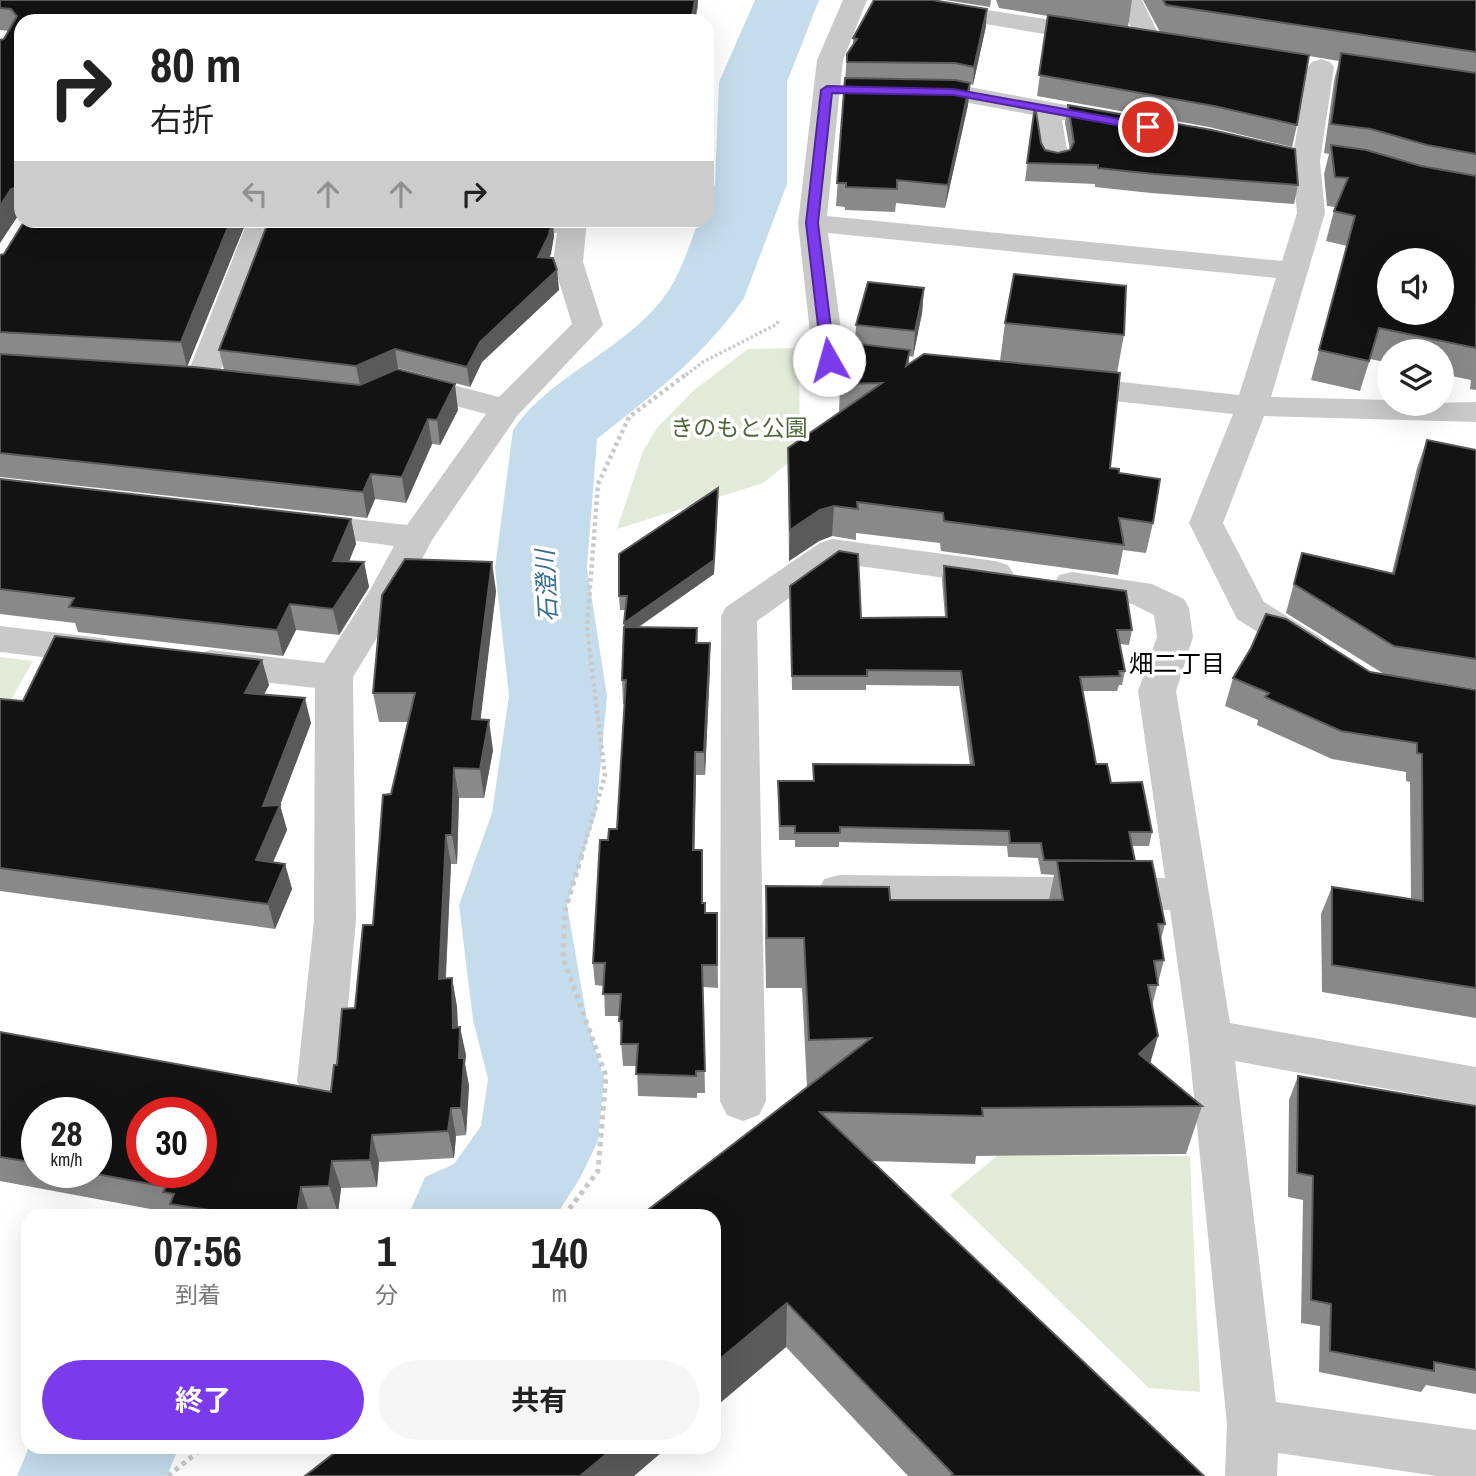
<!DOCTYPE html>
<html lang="ja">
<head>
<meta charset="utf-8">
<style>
  body { margin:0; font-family:"Archivo Narrow","Noto Sans JP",sans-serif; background:#f6f6f6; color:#222; height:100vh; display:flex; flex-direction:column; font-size:26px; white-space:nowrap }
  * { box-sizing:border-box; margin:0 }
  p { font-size:23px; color:#767676 }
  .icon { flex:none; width:38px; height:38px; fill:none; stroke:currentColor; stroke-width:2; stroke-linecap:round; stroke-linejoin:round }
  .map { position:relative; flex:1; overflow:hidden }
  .drawer { position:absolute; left:21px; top:1209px; width:700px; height:245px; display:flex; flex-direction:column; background:#fff; border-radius:21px; box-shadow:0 7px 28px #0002 }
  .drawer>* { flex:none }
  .banner { position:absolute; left:14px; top:14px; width:700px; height:214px; border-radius:21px; box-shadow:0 7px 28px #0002; background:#fff; color:#222; overflow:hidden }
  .buttons { position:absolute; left:1377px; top:248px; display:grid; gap:14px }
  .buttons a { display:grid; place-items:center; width:77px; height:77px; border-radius:50%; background:#fff; box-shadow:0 7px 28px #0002; font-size:35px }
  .speed { position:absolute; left:21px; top:1097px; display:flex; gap:14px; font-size:35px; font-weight:700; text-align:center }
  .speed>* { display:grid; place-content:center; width:91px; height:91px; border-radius:50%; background:#fff; box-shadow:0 7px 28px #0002; line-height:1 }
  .speed small { font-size:18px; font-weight:400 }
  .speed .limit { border:10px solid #d22; background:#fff; color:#111 }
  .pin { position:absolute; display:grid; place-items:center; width:60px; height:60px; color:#fff; margin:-30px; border:4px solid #fff; border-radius:50%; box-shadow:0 2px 7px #0007 }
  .me { position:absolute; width:77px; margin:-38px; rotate:353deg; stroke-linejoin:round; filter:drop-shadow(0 0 5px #0008) }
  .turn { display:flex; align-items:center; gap:24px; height:147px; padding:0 21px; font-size:32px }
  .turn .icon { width:91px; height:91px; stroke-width:2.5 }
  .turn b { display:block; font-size:49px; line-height:60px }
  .lanes { display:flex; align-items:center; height:66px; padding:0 21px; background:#0003; justify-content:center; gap:35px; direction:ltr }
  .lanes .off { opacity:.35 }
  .eta { display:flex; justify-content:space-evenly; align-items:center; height:119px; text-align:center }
  .eta b { font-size:42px; font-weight:700; line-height:49px }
  .primary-button { display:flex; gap:14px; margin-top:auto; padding:14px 21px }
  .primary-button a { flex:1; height:80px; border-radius:42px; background:#7c3aed; color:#fff; font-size:28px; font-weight:700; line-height:80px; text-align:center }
  .primary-button a+a { background:#f6f6f6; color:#222 }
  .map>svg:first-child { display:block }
  .green { fill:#e2ead8 }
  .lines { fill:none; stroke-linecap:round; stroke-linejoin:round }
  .river { fill:#c4dceb; fill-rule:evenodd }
  .path-far2 { stroke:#c9c9c9; stroke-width:3.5; stroke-dasharray:2.5 2.5; stroke-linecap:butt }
  .path-far1 { stroke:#c9c9c9; stroke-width:4.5; stroke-dasharray:3.5 3.5; stroke-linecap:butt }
  .path { stroke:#c9c9c9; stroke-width:5; stroke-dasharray:4.5 4.5; stroke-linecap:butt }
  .minor { fill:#c9c9c9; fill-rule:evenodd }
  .wall { fill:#898989; fill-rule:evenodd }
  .shaded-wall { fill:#5a5a5a }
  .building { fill:#131313; stroke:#5a5a5a; stroke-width:2; fill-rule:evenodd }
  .route { fill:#7c3aed; stroke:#51269a; stroke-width:2 }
  .labels { text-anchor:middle; stroke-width:7; stroke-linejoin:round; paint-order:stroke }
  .park-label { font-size:23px; fill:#4f6739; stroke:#fff }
  .water-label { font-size:24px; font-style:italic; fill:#396d8e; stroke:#fff }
  .neighbourhood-label { font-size:24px; fill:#000; stroke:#fff }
</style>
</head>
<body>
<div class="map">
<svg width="1476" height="1476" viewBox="0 0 1476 1476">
  <rect width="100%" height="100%" fill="#fff"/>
  <path class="green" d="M 799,348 L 800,454 L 763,483 L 617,529 L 643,451 L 657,428 L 693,391 L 748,349 Z
    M 0,657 L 33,661 L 0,719 Z
    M 998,1155 L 1190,1156 L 1200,1392 L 1149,1388 L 950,1195 Z"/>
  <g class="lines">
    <path class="river" d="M 755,0 L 819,0 L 787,82 L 787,184 L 744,298 C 703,357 652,395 597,439 L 587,568 L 607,696 L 596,813 L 567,905 L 587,1020 L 604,1079 L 598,1141 L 580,1178 L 556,1216 L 408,1216 L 425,1177 L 454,1164 L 481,1126 L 488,1079 L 473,1020 L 459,905 L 492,813 L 509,696 L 495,568 L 513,430 C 550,374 630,349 669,290 C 682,270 690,243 699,220 L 707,220 L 707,202 L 715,184 L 719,82 Z
      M 29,1447 L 179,1447 L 167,1476 L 17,1476 Z"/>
    <path class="path-far2" d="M 686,375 L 703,362 L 777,324 L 778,320"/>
    <path class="path-far1" d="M 581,857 L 605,776 L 587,627 L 598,484 L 629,417 L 688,373"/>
    <path class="path" d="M 564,1216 L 598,1171 L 606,1076 L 563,958 L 565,911 L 582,855
      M 168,1476 L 204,1447"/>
    <path class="minor" d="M 843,0 L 867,0 L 843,60 L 827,216 L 1282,261 L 1297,213 L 1292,161 L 1308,67 L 1312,62 L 1321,59 L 1330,62 L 1334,67 L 1320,161 L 1325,213 L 1271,397 L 1390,400 L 1390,404 L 1476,402 L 1476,422 L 1264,416 L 1223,523 L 1264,602 L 1322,638 L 1327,647 L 1322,656 L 1309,660 L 1296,656 L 1237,619 L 1189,523 L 1233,414 L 1068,396 L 1057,393 L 1052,386 L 1057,379 L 1068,376 L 1239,395 L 1276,278 L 828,233 L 844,352 L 907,360 L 912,367 L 907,374 L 896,376 L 818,367 L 813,360 L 798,223 L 817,60 Z
      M 1118,0 L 1142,0 L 1161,39 L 1157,44 L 1148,47 L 1139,44 Z
      M 935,2 L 1097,27 L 1106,30 L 1110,35 L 1106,40 L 1097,43 L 926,14 L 923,9 L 926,4 Z
      M 916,83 L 953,84 L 1120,115 L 1130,117 L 1133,123 L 1130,129 L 1120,131 L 1062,120 L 1069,161 L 1065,167 L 1055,169 L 1045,167 L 1041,161 L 1034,115 L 953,100 L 907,97 L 903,91 L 907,85 Z
      M 248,220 L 277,220 L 217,380 L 212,387 L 201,390 L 190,387 L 185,380 Z
      M 487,220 L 587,220 L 583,262 L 603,325 L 517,416 L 432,540 L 405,592 L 353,677 L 356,920 L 341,1081 L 335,1095 L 319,1100 L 303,1095 L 297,1081 L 314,920 L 315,688 L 211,676 L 198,672 L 192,663 L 198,654 L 211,650 L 324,663 L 370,590 L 394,546 L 289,532 L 284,524 L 289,516 L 301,513 L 407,525 L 486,414 L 396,390 L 391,383 L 396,376 L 407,373 L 499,397 L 572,324 L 553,262 L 557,233 L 489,230 L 485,224 Z
      M 832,539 L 995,561 L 1008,565 L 1013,573 L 1008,581 L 995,585 L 838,563 L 757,621 L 766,1101 L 759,1115 L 743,1121 L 727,1115 L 720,1101 L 721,616 L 726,607 L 820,543 Z
      M 1072,572 L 1152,584 L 1184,599 L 1189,608 L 1193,637 L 1176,691 L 1230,1023 L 1476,1067 L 1476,1105 L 1235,1061 L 1276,1402 L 1476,1430 L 1476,1476 L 1437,1476 L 1278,1453 L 1277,1476 L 1225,1476 L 1227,1424 L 1188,1038 L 1170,910 L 839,907 L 824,903 L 818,891 L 824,879 L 839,875 L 1165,878 L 1138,691 L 1157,637 L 1154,615 L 1132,604 L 1059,593 L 1054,584 L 1059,575 Z
      M 0,626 L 102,638 L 115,642 L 120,651 L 115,660 L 102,664 L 0,652 Z"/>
  </g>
  <path class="wall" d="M 0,0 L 698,0 L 698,7 L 695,21 L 21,21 L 21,213 L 19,214 L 0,243 L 4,39 L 9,31 L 0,30 Z
    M 945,0 L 991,0 L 990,7 Z
    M 996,0 L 1132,0 L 1128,27 L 1160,32 L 1143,0 L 1476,0 L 1476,390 L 1470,389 L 1471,380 L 1442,374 L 1442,352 L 1390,352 L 1390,363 L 1370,359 L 1360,391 L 1311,380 L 1347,246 L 1326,241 L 1335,207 L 1327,206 L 1324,174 L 1329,154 L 1324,153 L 1334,81 L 1339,61 L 1309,56 L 1297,125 L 1292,147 L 1209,127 L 1037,96 L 1048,16 L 999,8 Z
    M 986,26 L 973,85 L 970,84 L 968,105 L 945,208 L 896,203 L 895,212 L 845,210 L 845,207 L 836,206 L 847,54 L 853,45 L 853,38 Z
    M 1068,105 L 1298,185 L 1294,204 L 1151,193 L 1095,187 L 1095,184 L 1025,181 L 1035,106 L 1041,143 L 1045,150 L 1058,153 L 1070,150 L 1065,123 Z
    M 247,220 L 187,367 L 335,382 L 224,370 L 219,350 L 554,236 L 549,258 L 557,270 L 559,290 L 482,362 L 470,387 L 398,368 L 360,385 L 458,410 L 440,445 L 432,444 L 406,503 L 375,499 L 367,518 L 0,477 L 0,255 Z
    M 924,288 L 922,313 L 913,357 L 909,356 L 909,364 L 1000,361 L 1005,323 L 1124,335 L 1117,373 L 1110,468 L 1119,473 L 1153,523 L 1146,553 L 1123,550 L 1118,575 L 941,551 L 940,543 L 856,533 L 856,540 L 832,536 L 819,541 L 789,561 L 788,478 L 788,448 L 839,413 L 840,384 L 855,344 L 856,325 Z
    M 1427,440 L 1476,450 L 1476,689 L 1389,675 L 1476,690 L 1476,1018 L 1322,992 L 1321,914 L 1332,887 L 1411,899 L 1410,782 L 1406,781 L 1406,772 L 1332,759 L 1257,725 L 1258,720 L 1225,706 L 1233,678 L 1370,672 L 1384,674 L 1286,613 L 1302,553 L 1392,573 L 1417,468 Z
    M 0,479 L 351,519 L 356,544 L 349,561 L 364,562 L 369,587 L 339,635 L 296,630 L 283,656 L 78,632 L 75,623 L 0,614 Z
    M 718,501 L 714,574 L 639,627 L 697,628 L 698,643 L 710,643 L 710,667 L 705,775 L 696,775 L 694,850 L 702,850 L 703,903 L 705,903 L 705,913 L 717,913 L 718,988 L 703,987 L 705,1093 L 697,1093 L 697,1098 L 638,1096 L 637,1066 L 623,1066 L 619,1016 L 605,1016 L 604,986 L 595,985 L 593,963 L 608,840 L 617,829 L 625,704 L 623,704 L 622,680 L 626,610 L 620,610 L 619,596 Z
    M 944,566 L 1132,630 L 1129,645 L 1120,644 L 1125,671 L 1122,685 L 1119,685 L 1117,691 L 1082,691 L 1096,764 L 1152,832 L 1149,846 L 1132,846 L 1135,861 L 1165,924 L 1161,939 L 1164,960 L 1152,1006 L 1150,1063 L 1202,1106 L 1186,1154 L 976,1156 L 975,1164 L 872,1161 L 1204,1476 L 908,1476 L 786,1347 L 714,1408 L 714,1216 L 807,1087 L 802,988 L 766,988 L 765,936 L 766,886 L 890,900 L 1049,900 L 1054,875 L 1041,874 L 1038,858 L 1008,857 L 1007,846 L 839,842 L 839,847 L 795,847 L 795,840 L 779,840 L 778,781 L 813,781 L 813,764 L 970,765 L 959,686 L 866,685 L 866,690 L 792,690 L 790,586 L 861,618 L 945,617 L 942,580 Z
    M 496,591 L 480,720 L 493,750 L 484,798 L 459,798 L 457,864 L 451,864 L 446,978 L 452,978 L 457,1007 L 458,1027 L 466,1055 L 465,1064 L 469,1086 L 466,1135 L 456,1136 L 454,1158 L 379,1162 L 377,1187 L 341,1188 L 338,1213 L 310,1214 L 310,1216 L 174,1216 L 172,1213 L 0,1181 L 0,1032 L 331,1092 L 337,1065 L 355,1008 L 373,925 L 391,794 L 408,722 L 379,722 L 373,693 ZM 37,1113 L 96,1172 L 37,1172 Z
    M 262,660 L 269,685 L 264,694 L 311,723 L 280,805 L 287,830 L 273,862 L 285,864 L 292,889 L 275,929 L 0,891 L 0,699 L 23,701 Z
    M 1298,1076 L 1476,1106 L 1476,1394 L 1426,1385 L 1421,1392 L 1319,1372 L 1320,1326 L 1301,1323 L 1303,1200 L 1288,1197 L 1289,1100 Z"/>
  <path class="shaded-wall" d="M 695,0 L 698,0 L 695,21 L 691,21 Z
    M 987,9 L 986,26 L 973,85 L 974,67 Z
    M 970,83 L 968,105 L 945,208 L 948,185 Z
    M 15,188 L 21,209 L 21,213 L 19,214 L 0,243 L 0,206 L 11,189 Z
    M 231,220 L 247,220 L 187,367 L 181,342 Z
    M 552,220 L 553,220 L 554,236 L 551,254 L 540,277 L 538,257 Z
    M 557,270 L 559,290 L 482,362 L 470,387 L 467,367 L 480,342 Z
    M 924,288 L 922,313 L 913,357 L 915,331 Z
    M 395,349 L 398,368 L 360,385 L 356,366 Z
    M 455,384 L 458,410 L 440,445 L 437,420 Z
    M 428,419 L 432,444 L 406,503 L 402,477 Z
    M 371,474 L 375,499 L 367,518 L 363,492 Z
    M 718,488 L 714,574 L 625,636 L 624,623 Z
    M 834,506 L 832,536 L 819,541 L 789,561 L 790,530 L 820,510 Z
    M 351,519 L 356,544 L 339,586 L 333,561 Z
    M 364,562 L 369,587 L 339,635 L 333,609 Z
    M 492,562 L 496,591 L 477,749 L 472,719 Z
    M 290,604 L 296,630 L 283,656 L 277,630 Z
    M 710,643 L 710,667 L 705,775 L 704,752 Z
    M 262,660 L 269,685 L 252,718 L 245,693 Z
    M 305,698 L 311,723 L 280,805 L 287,830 L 263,885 L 256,860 L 263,806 Z
    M 489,720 L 493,750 L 484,798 L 480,769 Z
    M 695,752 L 696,775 L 694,874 L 693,850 Z
    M 454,768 L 459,798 L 457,864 L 452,835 Z
    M 446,835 L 451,864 L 444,1007 L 439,979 Z
    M 285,864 L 292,889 L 275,929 L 268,904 Z
    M 452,978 L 457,1007 L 459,1056 L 453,1028 Z
    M 460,1027 L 466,1055 L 465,1064 L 469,1086 L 466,1135 L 461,1108 L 459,1058 Z
    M 1158,1036 L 1144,1085 L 1139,1054 Z
    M 451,1108 L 456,1136 L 454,1158 L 448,1131 Z
    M 372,1135 L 379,1162 L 377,1187 L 370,1160 Z
    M 332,1161 L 341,1188 L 338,1213 L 329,1186 Z
    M 301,1187 L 310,1214 L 310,1216 L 298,1216 L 297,1214 Z
    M 787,1303 L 786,1347 L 714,1408 L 714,1364 Z
    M 615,1447 L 668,1447 L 634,1476 L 580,1476 Z"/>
  <path class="building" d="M 0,0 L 695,0 L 691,21 L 21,21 L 21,193 L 16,193 L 15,188 L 11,189 L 0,206 L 0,40 L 4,39 L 17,16 L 11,9 L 0,8 Z
    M 874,0 L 932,0 L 987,9 L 974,67 L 955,63 L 847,62 L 847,54 L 857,39 L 853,38 Z
    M 1163,0 L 1476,0 L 1476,52 L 1166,5 Z
    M 1048,15 L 1309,55 L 1297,125 L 1214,106 L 1039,75 Z
    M 1341,53 L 1476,73 L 1476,154 L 1427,145 L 1371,129 L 1331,124 Z
    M 845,78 L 955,80 L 970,83 L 948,185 L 897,180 L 897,189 L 846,187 L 846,183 L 837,183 Z
    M 1068,105 L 1212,130 L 1295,149 L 1298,185 L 1154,174 L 1098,168 L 1098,165 L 1027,163 L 1035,106 L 1041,143 L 1045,150 L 1058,153 L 1070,150 L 1074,142 Z
    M 1331,145 L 1366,150 L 1421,166 L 1476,176 L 1476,348 L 1379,328 L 1369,361 L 1319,350 L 1355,216 L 1334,211 L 1348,178 L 1335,177 ZM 1390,261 L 1442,261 L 1442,313 L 1390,313 Z
    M 25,220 L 231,220 L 181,342 L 0,332 L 0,255 L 4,254 Z
    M 269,220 L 552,220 L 549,235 L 538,257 L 553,258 L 557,270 L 480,342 L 467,367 L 395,349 L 356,366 L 219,350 Z
    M 1014,274 L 1126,286 L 1124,335 L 1005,323 Z
    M 868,282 L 924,288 L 915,331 L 856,325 Z
    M 851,343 L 910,350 L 906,366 L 924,354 L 1120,373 L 1110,468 L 1119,469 L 1119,473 L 1160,479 L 1153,523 L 1119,518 L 1124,545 L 944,521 L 943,513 L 857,502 L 858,509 L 834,506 L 820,510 L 790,530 L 788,448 L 882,383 L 840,384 Z
    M 0,354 L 194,367 L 360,385 L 397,369 L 455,384 L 437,420 L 428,419 L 402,477 L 371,474 L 363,492 L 0,453 Z
    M 1427,440 L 1476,450 L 1476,659 L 1394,646 L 1294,584 L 1302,553 L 1394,574 Z
    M 0,479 L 351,519 L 333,561 L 364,562 L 333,609 L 290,604 L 277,630 L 69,607 L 74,598 L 0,589 Z
    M 718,488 L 714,560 L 624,623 L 627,596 L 619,596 L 619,554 Z
    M 839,551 L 858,554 L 861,618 L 947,617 L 944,566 L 1126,591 L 1132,630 L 1117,630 L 1125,671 L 1119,671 L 1120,676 L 1080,677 L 1096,764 L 1107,764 L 1111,783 L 1142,782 L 1152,832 L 1129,832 L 1135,861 L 1044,860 L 1041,843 L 1010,843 L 1009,831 L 840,827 L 840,833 L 795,833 L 795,826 L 780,826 L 778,781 L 814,781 L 813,764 L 974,765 L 961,671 L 867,670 L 867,676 L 792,676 L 790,586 Z
    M 405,559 L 492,562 L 472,719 L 489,720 L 480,769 L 454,768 L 452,835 L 446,835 L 439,979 L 452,978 L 453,1028 L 460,1027 L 459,1058 L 464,1058 L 461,1108 L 451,1108 L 448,1131 L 372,1135 L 370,1160 L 332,1161 L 329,1186 L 301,1187 L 297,1214 L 242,1215 L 170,1204 L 174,1194 L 163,1192 L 166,1187 L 86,1172 L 96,1172 L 96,1113 L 37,1113 L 37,1163 L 0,1157 L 0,1032 L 331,1092 L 334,1065 L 337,1065 L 342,1009 L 355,1008 L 363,925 L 373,925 L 383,795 L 391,794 L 415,693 L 373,693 L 382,595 ZM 142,1113 L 201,1113 L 201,1172 L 142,1172 Z
    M 1266,614 L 1286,619 L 1370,672 L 1476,690 L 1476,988 L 1332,965 L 1332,887 L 1423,901 L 1422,754 L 1417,753 L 1417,743 L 1341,731 L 1265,697 L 1269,693 L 1233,678 L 1251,648 Z
    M 624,627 L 697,628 L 696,643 L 710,643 L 704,752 L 695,752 L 693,850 L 702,850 L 702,903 L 705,903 L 705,913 L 717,913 L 717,965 L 702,965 L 705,1071 L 696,1071 L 696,1076 L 636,1074 L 638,1044 L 621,1044 L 622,1021 L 619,1021 L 621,994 L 603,994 L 605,963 L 593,963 L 600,840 L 608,840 L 609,829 L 617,829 L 626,680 L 622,680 Z
    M 55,636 L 262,660 L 245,693 L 305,698 L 263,806 L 280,805 L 256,860 L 285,864 L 268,904 L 0,868 L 0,699 L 23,701 Z
    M 1057,861 L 1152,861 L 1165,924 L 1158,924 L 1164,960 L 1154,961 L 1158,985 L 1148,985 L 1158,1036 L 1139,1054 L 1202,1106 L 982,1108 L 983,1116 L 820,1112 L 1204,1476 L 951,1476 L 953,1474 L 787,1303 L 714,1364 L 714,1216 L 640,1216 L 871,1038 L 809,1040 L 804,938 L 767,938 L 766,886 L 889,887 L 890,900 L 1063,900 Z
    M 1298,1076 L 1476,1106 L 1476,1370 L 1434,1362 L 1434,1371 L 1330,1351 L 1331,1304 L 1311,1300 L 1313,1176 L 1297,1173 Z
    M 342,1447 L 615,1447 L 580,1476 L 305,1476 Z"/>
  <path class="route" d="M 827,86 L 953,89 L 1148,124 L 1154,127 L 1148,131 L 953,95 L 832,93 L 818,223 L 835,360 L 829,364 L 822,360 L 806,223 L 821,90 Z"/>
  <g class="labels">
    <g class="park-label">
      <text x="739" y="436">きのもと公園</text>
    </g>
    <g class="water-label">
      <text transform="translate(547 586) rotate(-93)" y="8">石澄川</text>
    </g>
    <g class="neighbourhood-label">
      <text x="1177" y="672">畑二丁目</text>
    </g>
  </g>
</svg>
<div class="buttons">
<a><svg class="icon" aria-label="sound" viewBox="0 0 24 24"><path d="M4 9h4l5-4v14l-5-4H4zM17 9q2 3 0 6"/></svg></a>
<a><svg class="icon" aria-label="layers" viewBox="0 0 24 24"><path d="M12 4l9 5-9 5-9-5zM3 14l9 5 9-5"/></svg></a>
</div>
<div class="speed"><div>28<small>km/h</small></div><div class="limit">30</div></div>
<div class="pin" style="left:1148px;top:127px;background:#d93025"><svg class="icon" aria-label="arrive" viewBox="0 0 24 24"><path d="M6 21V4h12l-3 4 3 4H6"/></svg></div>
<svg class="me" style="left:829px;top:360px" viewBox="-20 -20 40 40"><circle r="19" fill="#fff"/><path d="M0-13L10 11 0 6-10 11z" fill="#7c3aed"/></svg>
<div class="banner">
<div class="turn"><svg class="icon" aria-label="right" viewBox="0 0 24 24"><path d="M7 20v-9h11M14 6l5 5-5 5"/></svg><div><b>80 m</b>右折</div></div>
<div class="lanes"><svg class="icon off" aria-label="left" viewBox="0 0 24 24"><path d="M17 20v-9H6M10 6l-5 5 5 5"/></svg><svg class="icon off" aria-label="ahead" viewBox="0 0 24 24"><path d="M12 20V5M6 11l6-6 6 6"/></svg><svg class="icon off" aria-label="ahead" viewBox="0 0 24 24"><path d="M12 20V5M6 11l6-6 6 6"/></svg><svg class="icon" aria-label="right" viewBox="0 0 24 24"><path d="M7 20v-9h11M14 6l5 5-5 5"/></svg></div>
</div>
<section class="drawer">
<div class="eta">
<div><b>07:56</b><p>到着</p></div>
<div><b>1</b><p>分</p></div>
<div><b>140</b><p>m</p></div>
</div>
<div class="primary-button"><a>終了</a><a>共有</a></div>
</section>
</div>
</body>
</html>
